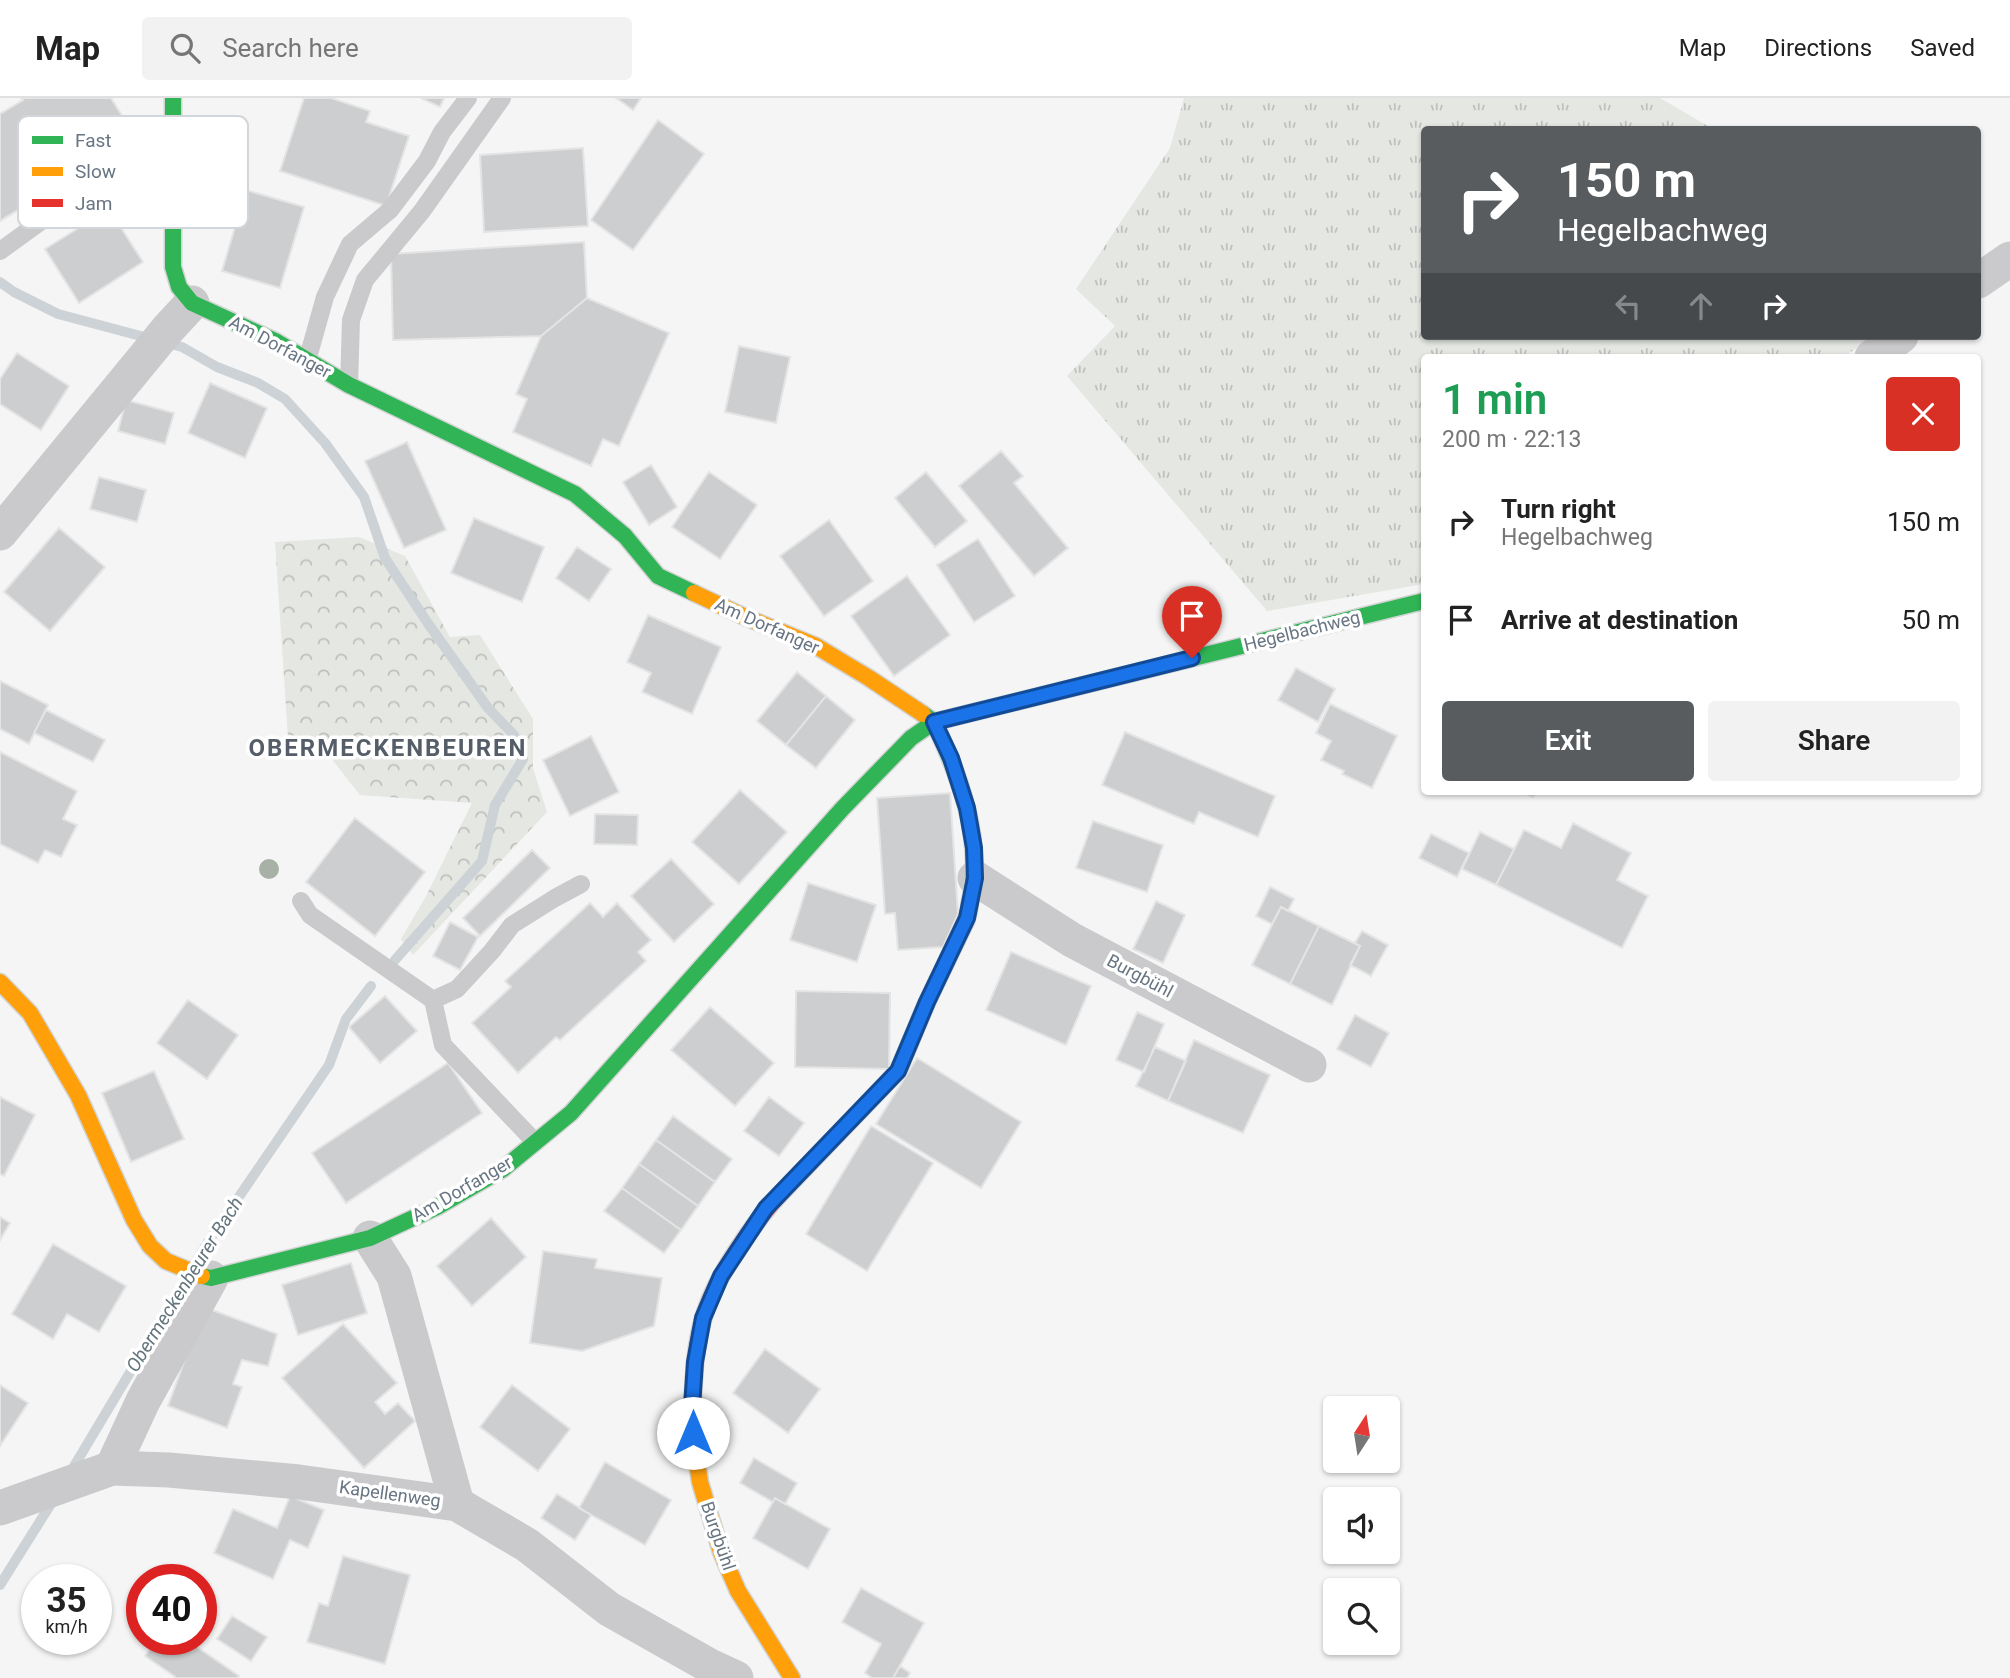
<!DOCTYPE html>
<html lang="en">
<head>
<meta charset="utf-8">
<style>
  body { margin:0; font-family:Roboto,sans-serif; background:#f2f2f2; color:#222; height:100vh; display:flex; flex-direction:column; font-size:26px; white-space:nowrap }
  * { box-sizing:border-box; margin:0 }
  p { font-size:23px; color:#767676 }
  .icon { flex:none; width:38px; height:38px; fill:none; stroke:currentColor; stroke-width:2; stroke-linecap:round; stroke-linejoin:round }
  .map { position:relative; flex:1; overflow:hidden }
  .drawer { position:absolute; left:1421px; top:256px; width:560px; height:441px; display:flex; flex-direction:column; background:#fff; border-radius:7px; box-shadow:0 2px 5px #0004 }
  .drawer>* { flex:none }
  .top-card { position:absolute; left:1421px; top:28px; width:560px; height:214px; border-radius:7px; box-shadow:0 2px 5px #0004; background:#585c5f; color:#fff; overflow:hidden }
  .needle { width:46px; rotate:12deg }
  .controls { position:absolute; left:1323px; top:1298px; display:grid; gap:14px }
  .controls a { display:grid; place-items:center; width:77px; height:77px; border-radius:7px; background:#fff; box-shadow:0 2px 5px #0004; font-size:35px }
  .speed { position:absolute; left:21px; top:1466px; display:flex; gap:14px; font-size:35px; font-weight:700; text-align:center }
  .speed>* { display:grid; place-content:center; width:91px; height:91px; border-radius:50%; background:#fff; box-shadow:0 2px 5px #0004; line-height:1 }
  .speed small { font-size:18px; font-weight:400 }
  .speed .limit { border:10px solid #d22; background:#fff; color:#111 }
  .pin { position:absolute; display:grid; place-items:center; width:60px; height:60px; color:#fff; margin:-72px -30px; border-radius:50% 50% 50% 0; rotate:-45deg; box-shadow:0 0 7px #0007 }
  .pin .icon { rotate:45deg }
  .me { position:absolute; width:77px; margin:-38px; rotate:0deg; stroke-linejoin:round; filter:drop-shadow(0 0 5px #0008) }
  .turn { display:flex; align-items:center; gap:24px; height:147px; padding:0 21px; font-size:32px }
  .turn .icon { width:91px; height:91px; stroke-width:2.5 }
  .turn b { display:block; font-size:49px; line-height:60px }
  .lanes { display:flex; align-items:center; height:66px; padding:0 21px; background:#0003; justify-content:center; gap:35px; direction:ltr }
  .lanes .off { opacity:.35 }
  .round { display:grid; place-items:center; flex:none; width:74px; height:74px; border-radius:7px; background:#f2f2f2 }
  .headline { display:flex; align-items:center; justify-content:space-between; height:119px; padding:0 21px }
  h1 { font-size:42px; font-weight:600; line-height:52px; color:#1e9e55 }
  .button { display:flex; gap:14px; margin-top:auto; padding:14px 21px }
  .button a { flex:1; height:80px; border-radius:7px; background:#585c5f; color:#fff; font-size:28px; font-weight:600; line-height:80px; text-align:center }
  .button a+a { background:#f2f2f2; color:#222 }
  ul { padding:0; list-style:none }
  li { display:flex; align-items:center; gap:21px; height:98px; padding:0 21px }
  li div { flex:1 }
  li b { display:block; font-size:26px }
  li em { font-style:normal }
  header { display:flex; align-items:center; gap:42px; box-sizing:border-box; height:98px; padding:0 35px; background:#fff; border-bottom:2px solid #e0e0e0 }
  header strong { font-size:33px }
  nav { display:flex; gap:38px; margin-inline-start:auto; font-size:24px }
  .search { width:490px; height:63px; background:#f2f2f2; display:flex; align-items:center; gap:18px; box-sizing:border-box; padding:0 24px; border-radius:7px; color:#767676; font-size:26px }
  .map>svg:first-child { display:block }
  .grass { fill:url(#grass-tufts) }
  .forest { fill:url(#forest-crowns) }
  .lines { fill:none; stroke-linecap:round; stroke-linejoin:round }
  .stream { stroke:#ccd2d6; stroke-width:10 }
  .building { fill:#cdcecf; stroke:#e4e4e4; stroke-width:2 }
  .fast-casing { stroke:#d2d3d3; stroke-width:19 }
  .slow-casing { stroke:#d2d3d3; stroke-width:19 }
  .jam-casing { stroke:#d2d3d3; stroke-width:19 }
  .lane { stroke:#cacacc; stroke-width:18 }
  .street { stroke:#cacacc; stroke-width:35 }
  .fast { stroke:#30b455; stroke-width:16 }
  .slow { stroke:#ff9f0a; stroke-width:16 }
  .jam { stroke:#e5322d; stroke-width:16 }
  .tree { fill:#a8b1a6 }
  .route-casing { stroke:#114b97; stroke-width:18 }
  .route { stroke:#1a73e8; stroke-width:12 }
  .labels { text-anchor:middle; stroke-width:7; stroke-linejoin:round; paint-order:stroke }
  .street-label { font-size:18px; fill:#687582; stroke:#fff }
  .water-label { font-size:19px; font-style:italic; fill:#64757e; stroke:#fff }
  .district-label { font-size:24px; font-weight:bold; letter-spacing:2px; fill:#555e68; stroke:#fff }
  .key { fill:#fff; stroke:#d2d6da; stroke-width:2 }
  .key-label { font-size:19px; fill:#687582 }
</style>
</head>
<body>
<header>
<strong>Map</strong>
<div class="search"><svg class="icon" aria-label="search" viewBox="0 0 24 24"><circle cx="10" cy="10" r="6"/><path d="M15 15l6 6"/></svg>Search here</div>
<nav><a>Map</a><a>Directions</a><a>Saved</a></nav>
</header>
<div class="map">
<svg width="2010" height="1580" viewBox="0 0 2010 1580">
  <defs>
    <pattern id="grass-tufts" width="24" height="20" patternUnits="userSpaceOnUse" patternTransform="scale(1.75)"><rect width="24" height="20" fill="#e4e7e2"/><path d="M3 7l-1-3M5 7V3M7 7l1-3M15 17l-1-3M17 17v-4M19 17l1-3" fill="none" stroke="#bdc0bd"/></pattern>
    <pattern id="forest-crowns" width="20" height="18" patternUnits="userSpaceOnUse" patternTransform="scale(1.75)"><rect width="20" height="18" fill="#e4e7e2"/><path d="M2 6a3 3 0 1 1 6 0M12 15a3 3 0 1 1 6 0" fill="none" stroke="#bdc0bd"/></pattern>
  </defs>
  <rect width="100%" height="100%" fill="#f5f5f5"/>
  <path class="grass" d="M 1184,0 L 1660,0 L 1713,31 L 1424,32 L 1424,238 L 1873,238 L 1844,259 L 1424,259 L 1424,486 L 1267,513 L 1067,278 L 1115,228 L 1076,191 L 1170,50 Z"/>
  <path class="forest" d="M 359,439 L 405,458 L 450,539 L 480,537 L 533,621 L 533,670 L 547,714 L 413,857 L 401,841 L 425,800 L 472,705 L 360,697 L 323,650 L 288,640 L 275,444 Z"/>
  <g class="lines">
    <path class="stream" d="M 0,184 L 14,194 L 58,216 L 182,249 L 217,269 L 258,285 L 285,301 L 325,345 L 364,399 L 385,460 L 427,524 L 488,610 L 514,637 L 520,647 L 523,661 L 495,707 L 482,763 L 395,862
      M 70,1375 L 206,1147 L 329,967 L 346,921 L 371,888
      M 0,1487 L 54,1401"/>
  </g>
  <path class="building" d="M 21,0 L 111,0 L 136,40 L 0,123 L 0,16 L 23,2 Z
    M 304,0 L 331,0 L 370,13 L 366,24 L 409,38 L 386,108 L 280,73 Z
    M 421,0 L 444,0 L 440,9 Z
    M 616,0 L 641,0 L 633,12 Z
    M 658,22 L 704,56 L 633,152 L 591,122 Z
    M 583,50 L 588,128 L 484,134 L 480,57 Z
    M 246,92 L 304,109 L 280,190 L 222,173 Z
    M 109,111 L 143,164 L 79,205 L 45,151 Z
    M 584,144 L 587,200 L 541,238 L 393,242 L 391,156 Z
    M 587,200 L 669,235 L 619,348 L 603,341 L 591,368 L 513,334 L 527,301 L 516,296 L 541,238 Z
    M 739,248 L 790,259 L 776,325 L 725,314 Z
    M 17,255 L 69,288 L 41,332 L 0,306 L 0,281 Z
    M 210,285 L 267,310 L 245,360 L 188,335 Z
    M 126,302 L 174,315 L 165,346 L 118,333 Z
    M 407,344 L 446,432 L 404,450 L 365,363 Z
    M 1001,353 L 1023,378 L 1014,385 L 1068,450 L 1034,478 L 959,388 Z
    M 651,367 L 677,409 L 649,427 L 623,384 Z
    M 709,374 L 757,407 L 720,461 L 672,429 Z
    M 926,374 L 967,423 L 935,449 L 895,400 Z
    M 99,379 L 146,392 L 137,424 L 90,411 Z
    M 474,420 L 544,449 L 522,504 L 451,475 Z
    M 829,422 L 873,483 L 824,518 L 780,458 Z
    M 59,430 L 105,469 L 50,533 L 4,494 Z
    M 978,441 L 1015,498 L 974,524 L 937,467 Z
    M 577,449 L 611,471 L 589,503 L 556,480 Z
    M 907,478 L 950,537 L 894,578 L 851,518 Z
    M 648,517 L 721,549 L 692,616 L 642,594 L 651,575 L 627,564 Z
    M 1296,570 L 1335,591 L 1318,624 L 1278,602 Z
    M 797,574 L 826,598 L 786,647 L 757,623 Z
    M 0,583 L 48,607 L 29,646 L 0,631 Z
    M 826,598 L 855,622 L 816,670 L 786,647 Z
    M 1330,606 L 1397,638 L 1372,690 L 1342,676 L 1344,673 L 1321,662 L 1331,643 L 1316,635 Z
    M 46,612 L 105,642 L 93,664 L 34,635 Z
    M 1125,634 L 1275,698 L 1258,739 L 1199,714 L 1194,726 L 1102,687 Z
    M 591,638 L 619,694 L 570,718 L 543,662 Z
    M 0,654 L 77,693 L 63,721 L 77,727 L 61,759 L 45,752 L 38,765 L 0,746 Z
    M 740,692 L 787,734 L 739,786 L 692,744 Z
    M 1520,693 L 1536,693 L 1533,699 Z
    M 950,695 L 958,816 L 943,849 L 898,852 L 895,815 L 885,816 L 877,700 Z
    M 595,716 L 638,717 L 637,747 L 594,746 Z
    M 355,720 L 425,774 L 375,838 L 306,784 Z
    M 1093,723 L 1163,747 L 1147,794 L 1076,770 Z
    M 1573,725 L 1631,755 L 1617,782 L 1648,798 L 1622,850 L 1496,787 L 1524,732 L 1561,750 Z
    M 1480,734 L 1514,751 L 1496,787 L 1462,771 Z
    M 1431,736 L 1469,755 L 1457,779 L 1419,760 Z
    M 532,752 L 550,770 L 480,838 L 463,820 Z
    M 671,761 L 714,806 L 674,844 L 631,798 Z
    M 808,785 L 876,807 L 857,864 L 790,842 Z
    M 1270,789 L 1294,801 L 1288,813 L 1281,809 L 1272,826 L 1256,818 Z
    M 1156,803 L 1185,817 L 1163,865 L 1133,851 Z
    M 590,805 L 603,819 L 617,805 L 651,842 L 638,854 L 646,863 L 560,942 L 556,939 L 518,975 L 472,925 L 511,889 L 505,883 Z
    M 1281,809 L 1319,828 L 1290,886 L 1252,867 Z
    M 450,824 L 478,839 L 460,872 L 433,858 Z
    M 1319,828 L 1360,848 L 1332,907 L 1290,886 Z
    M 1362,833 L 1388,847 L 1371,878 L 1350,867 L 1360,848 L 1355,845 Z
    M 1011,854 L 1091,888 L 1066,947 L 986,912 Z
    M 796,893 L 890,895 L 889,971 L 795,969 Z
    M 385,898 L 417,933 L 380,965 L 349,929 Z
    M 188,902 L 238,937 L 207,981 L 157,945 Z
    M 710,909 L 774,965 L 735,1008 L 671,952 Z
    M 1137,914 L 1164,926 L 1144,974 L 1116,962 Z
    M 1355,917 L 1389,935 L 1371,969 L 1337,951 Z
    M 1194,942 L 1270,977 L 1243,1035 L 1168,1003 Z
    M 1155,949 L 1186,963 L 1168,1003 L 1136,988 Z
    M 917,960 L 1021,1024 L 981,1090 L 876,1026 Z
    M 448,965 L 482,1015 L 346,1105 L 312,1055 Z
    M 154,973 L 184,1041 L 131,1064 L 102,995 Z
    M 0,999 L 35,1017 L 4,1078 L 0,1076 Z
    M 769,999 L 804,1025 L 779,1058 L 744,1033 Z
    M 673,1018 L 732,1061 L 715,1084 L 656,1042 Z
    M 871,1028 L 933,1065 L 867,1173 L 806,1136 Z
    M 656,1042 L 715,1084 L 698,1108 L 639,1066 Z
    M 639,1066 L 698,1108 L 681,1132 L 622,1090 Z
    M 622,1090 L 681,1132 L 664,1155 L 604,1113 Z
    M 0,1119 L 10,1125 L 0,1142 Z
    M 491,1120 L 526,1159 L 472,1208 L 437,1168 Z
    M 53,1146 L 126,1188 L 99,1234 L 67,1216 L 53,1241 L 12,1216 Z
    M 543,1153 L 597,1161 L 595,1170 L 662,1180 L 654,1228 L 582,1253 L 530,1245 Z
    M 351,1165 L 367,1215 L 298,1237 L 282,1187 Z
    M 204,1209 L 277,1236 L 268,1268 L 242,1262 L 233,1286 L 242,1289 L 227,1330 L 168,1308 Z
    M 343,1226 L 397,1285 L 375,1304 L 385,1316 L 398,1305 L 415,1323 L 364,1370 L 282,1280 Z
    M 765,1251 L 820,1291 L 788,1335 L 733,1295 Z
    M 0,1287 L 28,1305 L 0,1348 Z
    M 512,1287 L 570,1331 L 538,1373 L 480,1329 Z
    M 754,1360 L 797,1385 L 785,1406 L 775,1400 L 773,1404 L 740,1385 Z
    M 605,1364 L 671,1402 L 645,1447 L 579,1410 Z
    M 557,1396 L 591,1417 L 575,1442 L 541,1420 Z
    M 290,1398 L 324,1412 L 308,1450 L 290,1442 L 273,1481 L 214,1455 L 233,1411 L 277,1430 Z
    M 775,1400 L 830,1431 L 808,1471 L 753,1440 Z
    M 343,1458 L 410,1477 L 385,1566 L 307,1544 L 319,1505 L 328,1508 Z
    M 861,1490 L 924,1525 L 893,1580 L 872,1580 L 865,1575 L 881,1546 L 842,1524 Z
    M 232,1518 L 267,1539 L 251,1563 L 217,1541 Z
    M 156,1542 L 187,1542 L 239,1578 L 237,1580 L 177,1580 L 145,1558 Z
    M 900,1568 L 910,1575 L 907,1580 L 893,1580 Z"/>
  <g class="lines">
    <g class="fast-casing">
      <path id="fast" d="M 173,0 L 173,169 L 179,189 L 192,205 L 275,243 L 349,287 L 575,396 L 625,438 L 658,478 L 694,495
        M 965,825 C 969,817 969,808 971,799 C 983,739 959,677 934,624 L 1424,503
        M 202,1178 L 211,1180 L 370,1140 L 437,1109 L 503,1071 L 571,1015 L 842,711 L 911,640 L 934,624 L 923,616"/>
    </g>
    <g class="slow-casing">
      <path id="slow" d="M 694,495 L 745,519 L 816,548 L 869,580 L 923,616
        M 0,884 L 30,915 L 78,997 L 134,1122 L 150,1148 L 166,1163 L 202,1178
        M 786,1090 L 898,973 L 927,904 L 965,825
        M 694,1279 L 691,1324 L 700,1384 L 721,1454 L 738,1493 L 792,1580"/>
    </g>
    <g class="jam-casing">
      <path id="jam" d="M 694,1279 C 695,1260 698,1239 703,1221 C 715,1178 755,1122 786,1090"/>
    </g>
    <path class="lane" d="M 0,153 L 102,79 L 174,73
      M 307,263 L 325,199 L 350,146 L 390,112 L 427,63 L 442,34 L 468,0
      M 349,287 L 351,222 L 365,182 L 422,113 L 502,0
      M 301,803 L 310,817 L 433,902 L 443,947 L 535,1044
      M 433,902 L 457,891 L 492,853 L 512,827 L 555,800 L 581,786"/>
    <path class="street" d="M 1978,183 L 2010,161
      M 1872,259 L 1901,238
      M 0,435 L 167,232 L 192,205
      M 975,780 L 1072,842 L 1309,967
      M 370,1140 L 394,1178 L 457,1406
      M 112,1370 L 143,1303 L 211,1180
      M 0,1410 L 112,1370 L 169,1372 L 299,1384 L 457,1406 L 527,1447 L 609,1511 L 708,1567 L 736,1580"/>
    <use href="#fast" class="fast"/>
    <use href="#slow" class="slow"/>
    <use href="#jam" class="jam"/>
  </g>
  <circle class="tree" cx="269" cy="771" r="10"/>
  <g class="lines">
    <g class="route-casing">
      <path id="route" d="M 693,1335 L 691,1324 L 695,1264 L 703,1220 L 721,1178 L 766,1110 L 898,973 L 927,904 L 967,820 L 975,780 L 974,750 L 967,710 L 951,660 L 934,624 L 1192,560"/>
    </g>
    <use href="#route" class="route"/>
  </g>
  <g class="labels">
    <g class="street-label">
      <text transform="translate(280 249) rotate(28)" y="6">Am Dorfanger</text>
      <text transform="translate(767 528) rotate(24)" y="6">Am Dorfanger</text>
      <text transform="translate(1302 533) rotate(-14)" y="6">Hegelbachweg</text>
      <text transform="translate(1140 878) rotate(28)" y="6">Burgbühl</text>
      <text transform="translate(462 1091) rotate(-30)" y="6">Am Dorfanger</text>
      <text transform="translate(390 1396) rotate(8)" y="6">Kapellenweg</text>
      <text transform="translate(718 1438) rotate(71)" y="6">Burgbühl</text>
    </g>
    <g class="water-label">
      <text transform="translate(184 1186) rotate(-58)" y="7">Obermeckenbeurer Bach</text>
    </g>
    <g class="district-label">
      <text x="388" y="658">OBERMECKENBEUREN</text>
    </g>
  </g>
  <rect x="18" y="18" width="230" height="112" rx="10" class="key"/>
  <rect x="32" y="38" width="31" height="8" fill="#30b455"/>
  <rect x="32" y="69" width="31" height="9" fill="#ff9f0a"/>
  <rect x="32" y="101" width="31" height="8" fill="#e5322d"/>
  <g class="key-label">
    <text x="75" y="49">Fast</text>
    <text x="75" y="80">Slow</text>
    <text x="75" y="112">Jam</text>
  </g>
</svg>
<div class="controls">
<a><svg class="needle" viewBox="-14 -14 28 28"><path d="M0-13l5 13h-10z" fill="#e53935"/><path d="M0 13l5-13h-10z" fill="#767676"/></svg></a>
<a><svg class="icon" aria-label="sound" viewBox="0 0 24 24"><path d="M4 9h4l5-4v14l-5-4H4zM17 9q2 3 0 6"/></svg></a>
<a><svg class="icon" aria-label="search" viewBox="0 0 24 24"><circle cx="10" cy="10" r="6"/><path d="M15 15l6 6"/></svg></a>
</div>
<div class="speed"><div>35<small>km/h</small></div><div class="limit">40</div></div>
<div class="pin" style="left:1192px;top:560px;background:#d93025"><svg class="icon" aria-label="arrive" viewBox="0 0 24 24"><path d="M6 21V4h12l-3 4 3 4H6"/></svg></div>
<svg class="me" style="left:693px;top:1335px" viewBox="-20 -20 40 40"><circle r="19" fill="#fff"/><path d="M0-13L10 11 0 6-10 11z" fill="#1a73e8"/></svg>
<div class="top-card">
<div class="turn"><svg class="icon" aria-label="right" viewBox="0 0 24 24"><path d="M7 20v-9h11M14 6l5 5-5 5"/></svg><div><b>150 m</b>Hegelbachweg</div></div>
<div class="lanes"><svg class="icon off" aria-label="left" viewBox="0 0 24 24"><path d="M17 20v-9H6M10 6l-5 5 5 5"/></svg><svg class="icon off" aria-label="ahead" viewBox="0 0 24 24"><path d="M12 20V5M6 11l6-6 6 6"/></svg><svg class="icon" aria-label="right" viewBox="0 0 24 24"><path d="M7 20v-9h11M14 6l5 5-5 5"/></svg></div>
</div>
<section class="drawer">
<div class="headline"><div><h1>1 min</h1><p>200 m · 22:13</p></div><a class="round" style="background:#d93025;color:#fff"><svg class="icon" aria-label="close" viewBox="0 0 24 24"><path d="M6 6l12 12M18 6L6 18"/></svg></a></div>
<ul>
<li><svg class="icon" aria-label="right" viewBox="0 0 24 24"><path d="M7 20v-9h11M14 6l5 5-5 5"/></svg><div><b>Turn right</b><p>Hegelbachweg</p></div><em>150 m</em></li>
<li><svg class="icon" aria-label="arrive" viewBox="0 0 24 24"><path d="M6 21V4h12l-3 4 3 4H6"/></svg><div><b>Arrive at destination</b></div><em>50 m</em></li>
</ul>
<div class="button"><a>Exit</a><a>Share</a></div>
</section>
</div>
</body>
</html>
